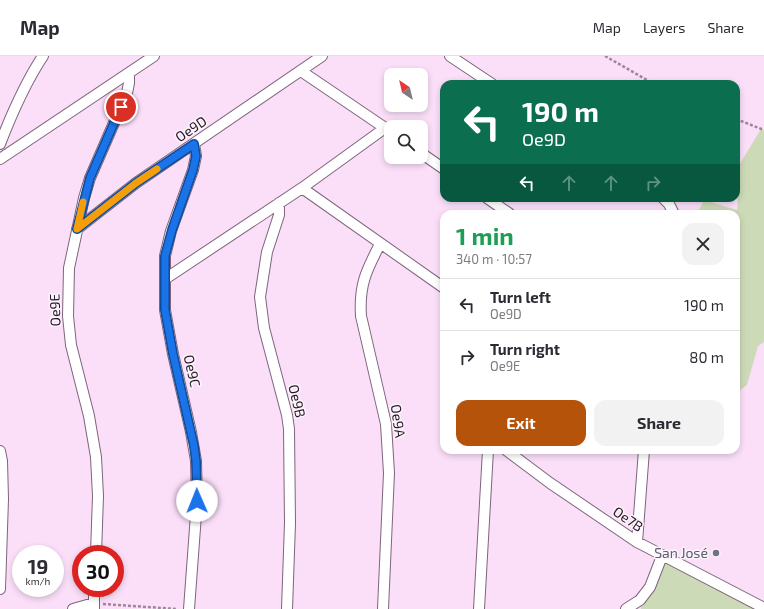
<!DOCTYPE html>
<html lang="en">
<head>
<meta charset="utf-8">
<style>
  body { margin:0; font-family:"Exo 2",sans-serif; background:#f2f2f3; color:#2b2b33; height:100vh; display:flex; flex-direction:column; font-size:15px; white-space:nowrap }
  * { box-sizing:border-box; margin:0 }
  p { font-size:13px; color:#7c7c81 }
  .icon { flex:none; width:22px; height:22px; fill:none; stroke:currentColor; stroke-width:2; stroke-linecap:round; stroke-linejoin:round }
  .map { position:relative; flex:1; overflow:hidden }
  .details { position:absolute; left:440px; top:154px; width:300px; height:244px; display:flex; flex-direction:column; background:#fff; border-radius:12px; box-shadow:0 2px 6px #0003 }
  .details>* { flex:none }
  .hud { position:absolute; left:440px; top:24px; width:300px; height:122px; border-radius:12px; box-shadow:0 2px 6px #0003; background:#0b6e4f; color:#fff; overflow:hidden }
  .needle { width:26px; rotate:325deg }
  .fabs { position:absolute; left:384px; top:12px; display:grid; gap:8px }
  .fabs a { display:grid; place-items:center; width:44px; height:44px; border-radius:8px; background:#fff; box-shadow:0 2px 6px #0003; font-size:20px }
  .speed { position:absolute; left:12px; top:489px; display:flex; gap:8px; font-size:20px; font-weight:700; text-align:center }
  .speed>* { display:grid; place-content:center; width:52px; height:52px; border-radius:50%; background:#fff; box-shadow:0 2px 6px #0003; line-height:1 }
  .speed small { font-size:10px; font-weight:400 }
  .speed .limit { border:6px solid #d22; background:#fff; color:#111 }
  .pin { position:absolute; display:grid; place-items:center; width:34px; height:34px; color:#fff; margin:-17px; border:2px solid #fff; border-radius:50%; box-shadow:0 1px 4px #0007 }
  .me { position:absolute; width:44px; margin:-22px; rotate:359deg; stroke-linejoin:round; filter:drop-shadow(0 0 3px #0008) }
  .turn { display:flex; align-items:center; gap:14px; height:84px; padding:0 16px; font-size:18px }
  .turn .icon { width:52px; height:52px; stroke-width:2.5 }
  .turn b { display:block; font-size:28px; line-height:34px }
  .lanes { display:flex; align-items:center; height:38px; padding:0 16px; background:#0003; justify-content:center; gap:20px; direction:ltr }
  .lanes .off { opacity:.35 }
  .round { display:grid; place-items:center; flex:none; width:42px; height:42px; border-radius:12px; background:#f2f2f3 }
  .overview { display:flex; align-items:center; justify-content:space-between; height:68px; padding:0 16px }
  h1 { font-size:24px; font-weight:700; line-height:30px; color:#1e9e55 }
  .primary-button { display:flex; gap:8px; margin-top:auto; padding:8px 16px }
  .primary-button a { flex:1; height:46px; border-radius:12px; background:#b45309; color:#fff; font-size:16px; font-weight:700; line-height:46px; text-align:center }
  .primary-button a+a { background:#f2f2f3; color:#2b2b33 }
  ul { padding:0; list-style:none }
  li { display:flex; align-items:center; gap:12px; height:52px; padding:0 16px; border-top:1px solid #e1e1e2 }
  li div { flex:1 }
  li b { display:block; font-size:15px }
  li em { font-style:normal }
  header { display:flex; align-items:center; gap:24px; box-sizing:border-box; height:56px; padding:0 20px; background:#fff; border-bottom:1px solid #e1e1e2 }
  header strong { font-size:19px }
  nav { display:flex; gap:22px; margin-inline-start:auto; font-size:14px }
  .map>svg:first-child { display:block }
  .green { fill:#cddab7 }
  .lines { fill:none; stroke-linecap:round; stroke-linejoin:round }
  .minor-casing { stroke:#7d657b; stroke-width:12 }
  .path { stroke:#9b879a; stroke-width:2.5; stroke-dasharray:3 2; stroke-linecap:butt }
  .minor { stroke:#fff; stroke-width:10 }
  .route-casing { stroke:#114b97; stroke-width:10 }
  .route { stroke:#1a73e8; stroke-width:7 }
  .slow { stroke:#f59e0b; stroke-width:7 }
  .worship-dot { fill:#6b7280; stroke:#fef3fd; stroke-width:1.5 }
  .labels { text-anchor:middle; stroke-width:3; stroke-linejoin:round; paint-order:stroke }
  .street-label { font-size:14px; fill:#251b25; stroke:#fef3fd }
  .worship-label { font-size:14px; fill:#5b616d; stroke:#fef3fd; text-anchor:end }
</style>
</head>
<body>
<header>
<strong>Map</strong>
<nav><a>Map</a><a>Layers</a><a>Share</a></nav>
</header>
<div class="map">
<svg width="764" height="553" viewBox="0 0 764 553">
  <rect width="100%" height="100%" fill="#fbdff9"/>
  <path class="green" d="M 761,73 L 764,74 L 764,286 L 758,290 L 747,329 L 736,337 L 736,158 L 697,158 L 704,144 L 737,154 L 739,132 L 738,111 Z
    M 662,500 L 757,553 L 641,553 L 640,544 Z"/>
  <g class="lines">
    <g class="minor-casing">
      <path id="minor" d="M 450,0 L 492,28
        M 301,15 L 391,76
        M 0,88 C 12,57 25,27 43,0
        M 421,97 L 444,113
        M 0,103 L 154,0
        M 302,132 L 444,232
        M 487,142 L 510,158
        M 663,142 L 669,148 L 674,158
        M 279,147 L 279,159 L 267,196 L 260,241 L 264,272 L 287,359 L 289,373 L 290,467 L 287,553
        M 77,173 L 136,127 L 322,0
        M 380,188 C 366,215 359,229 361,260 L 386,368 L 389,417 L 383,553
        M 165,223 L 302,132 L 385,72
        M 506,394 L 550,427 L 637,486 L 764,552
        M 0,395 L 2,405 L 3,443 L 0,533
        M 637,486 L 644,394
        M 96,498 L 98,440 L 96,401 L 89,360 L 71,289 L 68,260 L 69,212 L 84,142 L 90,122 L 127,37 L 129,27 L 129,17
        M 73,553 L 94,547
        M 94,553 L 94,532
        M 189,553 L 197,445 L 196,405 L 191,376 L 173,298 L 165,254 L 165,200 L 171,175 L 193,114 L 196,100 L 194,88
        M 479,553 L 488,394
        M 626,553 L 640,544 L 650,531 L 662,500"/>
    </g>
    <path class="path" d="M 605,0 L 654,28
      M 736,63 L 764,74
      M 103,548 L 177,553"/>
    <use href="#minor" class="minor"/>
  </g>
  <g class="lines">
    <g class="route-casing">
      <path id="route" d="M 121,51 L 90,122 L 77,173 L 136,127 L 194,88 L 196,100 L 193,114 L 172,174 L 165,200 L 165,254 L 173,298 L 194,390 L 196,405 L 197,445"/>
    </g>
    <use href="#route" class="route"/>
    <path class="slow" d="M 83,146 L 77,173 L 136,127 L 157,113"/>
  </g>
  <circle class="worship-dot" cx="716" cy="497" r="4"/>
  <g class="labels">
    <g class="street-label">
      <text transform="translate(191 73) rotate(-34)" y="5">Oe9D</text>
      <text transform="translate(55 254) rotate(-92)" y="5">Oe9E</text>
      <text transform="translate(192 315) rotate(77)" y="5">Oe9C</text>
      <text transform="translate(297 345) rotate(77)" y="5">Oe9B</text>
      <text transform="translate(398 365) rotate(82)" y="5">Oe9A</text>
      <text transform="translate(628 463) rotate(34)" y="5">Oe7B</text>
    </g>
    <g class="worship-label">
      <text x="708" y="502">San José</text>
    </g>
  </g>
</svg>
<div class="fabs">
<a><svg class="needle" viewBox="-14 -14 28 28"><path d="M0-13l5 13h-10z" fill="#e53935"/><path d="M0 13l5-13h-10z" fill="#7c7c81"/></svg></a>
<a><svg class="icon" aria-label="search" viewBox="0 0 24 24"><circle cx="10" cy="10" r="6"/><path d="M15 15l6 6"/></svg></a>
</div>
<div class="speed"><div>19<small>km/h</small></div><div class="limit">30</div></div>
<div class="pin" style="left:121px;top:51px;background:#d93025"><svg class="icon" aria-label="arrive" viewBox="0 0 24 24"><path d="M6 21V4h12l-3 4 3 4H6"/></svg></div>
<svg class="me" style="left:197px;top:445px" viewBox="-20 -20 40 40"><circle r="19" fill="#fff"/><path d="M0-13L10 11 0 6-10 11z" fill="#1a73e8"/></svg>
<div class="hud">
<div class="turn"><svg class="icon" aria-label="left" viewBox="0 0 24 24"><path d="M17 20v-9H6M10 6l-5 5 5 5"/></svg><div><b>190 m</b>Oe9D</div></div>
<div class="lanes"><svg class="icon" aria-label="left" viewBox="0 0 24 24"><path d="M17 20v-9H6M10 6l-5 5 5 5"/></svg><svg class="icon off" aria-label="ahead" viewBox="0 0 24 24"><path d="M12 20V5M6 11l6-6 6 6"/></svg><svg class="icon off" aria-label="ahead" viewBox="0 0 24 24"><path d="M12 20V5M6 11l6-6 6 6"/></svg><svg class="icon off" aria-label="right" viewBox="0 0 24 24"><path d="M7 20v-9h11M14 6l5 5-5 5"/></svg></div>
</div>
<section class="details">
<div class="overview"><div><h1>1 min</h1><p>340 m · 10:57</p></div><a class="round"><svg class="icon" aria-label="close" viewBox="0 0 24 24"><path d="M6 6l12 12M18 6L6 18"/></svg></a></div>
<ul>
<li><svg class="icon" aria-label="left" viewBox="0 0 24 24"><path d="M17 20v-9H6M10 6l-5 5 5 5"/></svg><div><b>Turn left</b><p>Oe9D</p></div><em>190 m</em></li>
<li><svg class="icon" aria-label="right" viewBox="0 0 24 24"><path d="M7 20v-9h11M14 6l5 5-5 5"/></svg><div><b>Turn right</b><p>Oe9E</p></div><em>80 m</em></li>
</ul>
<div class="primary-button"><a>Exit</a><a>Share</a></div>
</section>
</div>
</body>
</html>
